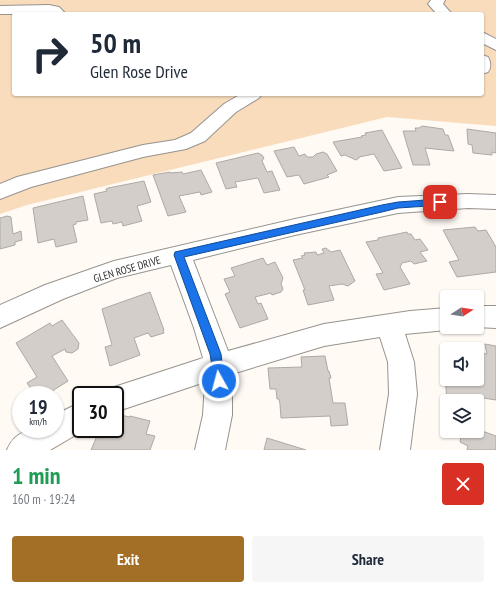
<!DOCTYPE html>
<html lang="en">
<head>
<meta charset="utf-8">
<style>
  body { margin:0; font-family:"PT Sans Narrow",sans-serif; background:#f6f6f7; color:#1f2937; height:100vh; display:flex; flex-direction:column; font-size:15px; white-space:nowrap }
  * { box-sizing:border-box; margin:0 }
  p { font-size:13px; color:#747a83 }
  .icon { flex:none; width:22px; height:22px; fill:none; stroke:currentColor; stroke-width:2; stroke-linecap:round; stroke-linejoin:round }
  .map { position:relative; height:450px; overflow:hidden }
  .panel { display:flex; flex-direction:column; background:#fff; flex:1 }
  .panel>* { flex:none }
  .top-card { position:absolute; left:12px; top:12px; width:472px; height:84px; border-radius:4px; box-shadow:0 1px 3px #0004; background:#fff; color:#1f2937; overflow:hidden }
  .needle { width:26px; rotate:78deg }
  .buttons { position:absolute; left:440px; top:290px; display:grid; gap:8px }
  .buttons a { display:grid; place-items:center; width:44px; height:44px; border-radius:4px; background:#fff; box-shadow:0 1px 3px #0004; font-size:20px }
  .speed { position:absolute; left:12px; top:386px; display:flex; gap:8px; font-size:20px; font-weight:700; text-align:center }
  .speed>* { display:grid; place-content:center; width:52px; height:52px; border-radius:50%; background:#fff; box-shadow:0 1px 3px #0004; line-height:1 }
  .speed small { font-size:10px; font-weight:400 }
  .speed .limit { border:2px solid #111; border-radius:6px; background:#fff; color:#111 }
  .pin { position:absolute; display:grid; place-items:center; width:34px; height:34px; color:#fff; margin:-17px; border-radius:8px; box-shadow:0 2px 6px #0006 }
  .me { position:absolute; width:44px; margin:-22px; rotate:353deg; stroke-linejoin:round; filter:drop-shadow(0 0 3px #0008) }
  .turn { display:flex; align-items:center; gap:14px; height:84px; padding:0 12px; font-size:18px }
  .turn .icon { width:52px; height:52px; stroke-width:2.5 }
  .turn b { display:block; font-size:28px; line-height:34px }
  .round { display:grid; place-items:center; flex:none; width:42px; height:42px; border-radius:4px; background:#f6f6f7 }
  .head { display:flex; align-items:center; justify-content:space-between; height:68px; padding:0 12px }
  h1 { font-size:24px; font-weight:800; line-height:30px; color:#1e9e55 }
  .button { display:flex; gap:8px; margin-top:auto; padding:8px 12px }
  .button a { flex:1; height:46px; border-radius:4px; background:#a36f27; color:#fff; font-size:16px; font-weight:800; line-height:46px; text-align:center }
  .button a+a { background:#f6f6f7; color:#1f2937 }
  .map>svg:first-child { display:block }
  .green { fill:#f8dcbc; fill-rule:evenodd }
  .building { fill:#d3cec9; stroke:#ada9a4 }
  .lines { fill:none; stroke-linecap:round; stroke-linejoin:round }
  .minor-casing { stroke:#97938e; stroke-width:2 }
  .minor { fill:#fff; fill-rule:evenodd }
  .route { fill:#1a73e8; stroke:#114b97 }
  .labels { text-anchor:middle; stroke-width:3; stroke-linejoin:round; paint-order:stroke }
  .street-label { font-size:11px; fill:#32302e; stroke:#fff }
</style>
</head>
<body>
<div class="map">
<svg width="496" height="450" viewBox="0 0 496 450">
  <rect width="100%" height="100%" fill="#fffaf4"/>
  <path class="green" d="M 0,0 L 496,0 L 496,126 L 387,117 L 27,205 L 0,214 ZM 14,14 L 482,14 L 482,94 L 14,94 Z"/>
  <path class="building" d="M 422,126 L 443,129 L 445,135 L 448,135 L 454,151 L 425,148 L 430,165 L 413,165 L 403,131 L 416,131 L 415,128 L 419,128 Z
    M 467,129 L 496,133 L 496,153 L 492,152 L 492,155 L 473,153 L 472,145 L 468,144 Z
    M 382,130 L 402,168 L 384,171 L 374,154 L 359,157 L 359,158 L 356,160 L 345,155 L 341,156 L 333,142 L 362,137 L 361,136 L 366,135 L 365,133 Z
    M 294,147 L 299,156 L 305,154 L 307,157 L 313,157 L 316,154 L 323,152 L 327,154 L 337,171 L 327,175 L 329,177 L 304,184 L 299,175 L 287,177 L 274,151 Z
    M 258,153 L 262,155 L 264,158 L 262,161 L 267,172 L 272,171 L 280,190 L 264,193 L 258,178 L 235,182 L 237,187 L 226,189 L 216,163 Z
    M 201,170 L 212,192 L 201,195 L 200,192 L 179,196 L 186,212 L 168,216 L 153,175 L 170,172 L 170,173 L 182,172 L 183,174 Z
    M 144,181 L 151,202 L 137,206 L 142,221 L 123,226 L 122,222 L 113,224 L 112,221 L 101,223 L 94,194 L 107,191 L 106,189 L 108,188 Z
    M 83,196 L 88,220 L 76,222 L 76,224 L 73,225 L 77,242 L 56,247 L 54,239 L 38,243 L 33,208 Z
    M 7,216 L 11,217 L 13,234 L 21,231 L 22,240 L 15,242 L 15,245 L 0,249 L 0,218 Z
    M 475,227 L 478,231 L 486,230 L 496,247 L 496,272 L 457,277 L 449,262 L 459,260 L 443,230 Z
    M 407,232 L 408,234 L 411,234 L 415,240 L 420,239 L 428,250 L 420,252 L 427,261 L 414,264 L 411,261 L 402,263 L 400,267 L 410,284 L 384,290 L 376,274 L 383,273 L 366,242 L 378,240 L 378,238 Z
    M 326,248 L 331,252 L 340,250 L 355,281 L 348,286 L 342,284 L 329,286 L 334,300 L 308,305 L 303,290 L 305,290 L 293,260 L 303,258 L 301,256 L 305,255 L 304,253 L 316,252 L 317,255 L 324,253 L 322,249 Z
    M 263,258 L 267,265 L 275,262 L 283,278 L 281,284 L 283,289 L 281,292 L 272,295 L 271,293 L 255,297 L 258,304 L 261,303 L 268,319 L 240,328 L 225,294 L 230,292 L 224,279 L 235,276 L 231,268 Z
    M 150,292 L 164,330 L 163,331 L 164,333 L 151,337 L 148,333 L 134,338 L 140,355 L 110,366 L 105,347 L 112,345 L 102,309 Z
    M 62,320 L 79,343 L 78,349 L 72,353 L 66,352 L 65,349 L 52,356 L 68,381 L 46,395 L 35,395 L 27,383 L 37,377 L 16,343 L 50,323 L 52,326 Z
    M 485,344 L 496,346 L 496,400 L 471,396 L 471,401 L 447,401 L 447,403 L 445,373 L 447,374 L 447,379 L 477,379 L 477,353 L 487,354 Z
    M 325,356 L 328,371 L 329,371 L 331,378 L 329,378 L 333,403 L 345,403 L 348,425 L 331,426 L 330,416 L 281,418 L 280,404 L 279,399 L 277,399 L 276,389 L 270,389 L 268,368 L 302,367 L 301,357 Z
    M 115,414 L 130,417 L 130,416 L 150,421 L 146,434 L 155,436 L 150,450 L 91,450 L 100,429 L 115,429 Z
    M 462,431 L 477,431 L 481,432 L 482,431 L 496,436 L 496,450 L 467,450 L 468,446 L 460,442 Z
    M 267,438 L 306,450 L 264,450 Z"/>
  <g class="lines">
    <g class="minor-casing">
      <path id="minor" d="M 431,0 L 445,0 L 443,4 L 452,14 L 437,14 L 428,4 Z
        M 49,5 L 59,7 L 66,14 L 0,14 L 0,6 Z
        M 482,32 L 496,39 L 496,50 L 482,43 Z
        M 482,55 L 488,57 C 491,62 491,68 488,72 L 482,74 Z
        M 241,94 L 262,94 L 259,98 L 236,112 L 205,141 L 186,149 L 143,157 L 31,187 L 0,199 L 0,184 L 17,177 L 143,145 L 175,140 L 191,133 L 224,104 Z
        M 468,194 L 496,195 L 496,209 L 468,208 L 398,213 L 295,235 L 193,260 L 228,351 L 324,324 L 410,311 L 447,308 L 447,327 L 455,327 L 447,330 L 405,334 L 414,362 L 417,394 L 410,450 L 380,450 L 389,394 L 388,362 L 380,337 L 324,346 L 232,374 L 232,415 L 225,450 L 195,450 L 203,415 L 205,382 L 115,412 L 115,395 L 103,395 L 105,390 L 203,358 L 194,328 L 171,265 L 117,278 L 63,299 L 0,328 L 0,305 L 45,285 L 114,261 L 295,219 L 398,197 Z
        M 477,306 L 496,306 L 496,328 L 475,327 L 477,327 Z
        M 81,402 L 81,429 L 86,429 L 50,450 L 7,450 C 16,428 34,429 55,429 L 55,415 Z"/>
    </g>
    <use href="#minor" class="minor"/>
  </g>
  <path class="route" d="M 440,199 L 443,200 L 444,202 L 443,205 L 398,208 L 382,212 L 184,257 L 221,354 L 224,381 L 223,384 L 219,386 L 215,384 L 210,354 L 174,255 L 175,252 L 382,205 L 398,202 Z"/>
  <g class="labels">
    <g class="street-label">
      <text transform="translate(127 269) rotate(-16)" y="4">GLEN ROSE DRIVE</text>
    </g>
  </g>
</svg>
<div class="buttons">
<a><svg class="needle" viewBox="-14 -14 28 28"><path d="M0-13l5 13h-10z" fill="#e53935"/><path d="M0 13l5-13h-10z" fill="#747a83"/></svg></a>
<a><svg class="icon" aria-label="sound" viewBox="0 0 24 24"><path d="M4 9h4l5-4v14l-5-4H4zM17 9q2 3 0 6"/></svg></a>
<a><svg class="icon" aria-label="layers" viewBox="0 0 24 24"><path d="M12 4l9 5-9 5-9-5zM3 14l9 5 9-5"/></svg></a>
</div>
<div class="speed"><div>19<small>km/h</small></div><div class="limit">30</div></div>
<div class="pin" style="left:440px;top:202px;background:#d93025"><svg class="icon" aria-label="arrive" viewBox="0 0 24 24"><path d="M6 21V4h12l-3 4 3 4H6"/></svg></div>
<svg class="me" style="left:219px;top:381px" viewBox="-20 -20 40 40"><circle r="17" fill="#1a73e8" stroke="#fff" stroke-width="3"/><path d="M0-11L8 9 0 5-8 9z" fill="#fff"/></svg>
<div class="top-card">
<div class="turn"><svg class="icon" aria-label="right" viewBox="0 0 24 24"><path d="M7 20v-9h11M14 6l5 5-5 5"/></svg><div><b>50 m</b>Glen Rose Drive</div></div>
</div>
</div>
<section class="panel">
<div class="head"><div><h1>1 min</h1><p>160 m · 19:24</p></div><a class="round" style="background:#d93025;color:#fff"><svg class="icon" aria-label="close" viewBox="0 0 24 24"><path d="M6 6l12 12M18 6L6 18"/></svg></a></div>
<div class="button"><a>Exit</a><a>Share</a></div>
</section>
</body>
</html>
